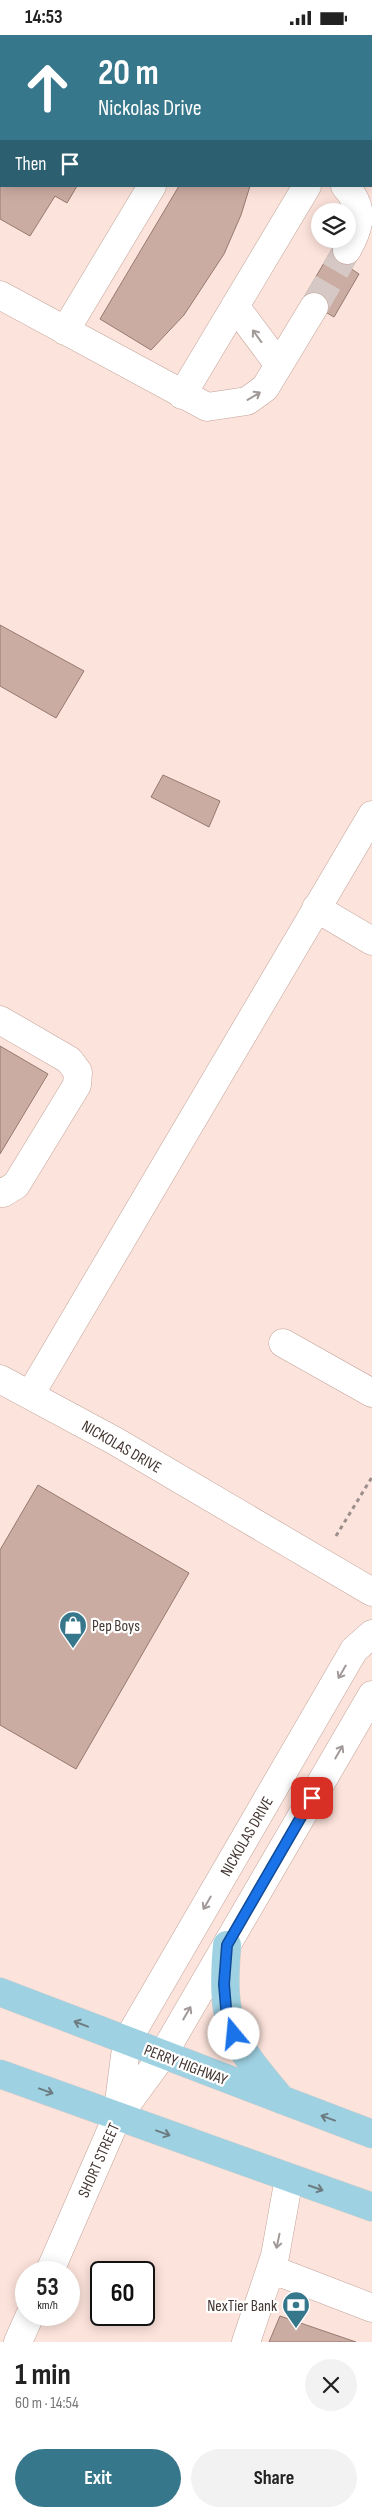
<!DOCTYPE html>
<html lang="en">
<head>
<meta charset="utf-8">
<style>
  body { margin:0; font-family:"Sofia Sans Condensed",sans-serif; background:#f2f2f2; color:#222; height:100vh; display:flex; flex-direction:column; font-size:19px; white-space:nowrap }
  * { box-sizing:border-box; margin:0 }
  p { font-size:16px; color:#767676 }
  .icon { flex:none; width:28px; height:28px; fill:none; stroke:currentColor; stroke-width:2; stroke-linecap:round; stroke-linejoin:round }
  .map { position:relative; height:2307px; overflow:hidden }
  .panel { display:flex; flex-direction:column; background:#fff; flex:1 }
  .panel>* { flex:none }
  .hud { position:absolute; left:0px; top:0px; width:372px; height:152px; box-shadow:0 2px 12px #0003; background:#37778b; color:#fff; overflow:hidden }
  .buttons { position:absolute; left:311px; top:168px; display:grid; gap:10px }
  .buttons a { display:grid; place-items:center; width:45px; height:45px; border-radius:50%; background:#fff; box-shadow:0 2px 12px #0003; font-size:25px }
  .speed { position:absolute; left:15px; top:2226px; display:flex; gap:10px; font-size:25px; font-weight:700; text-align:center }
  .speed>* { display:grid; place-content:center; width:65px; height:65px; border-radius:50%; background:#fff; box-shadow:0 2px 12px #0003; line-height:1 }
  .speed small { font-size:12px; font-weight:400 }
  .speed .limit { border:2px solid #111; border-radius:8px; background:#fff; color:#111 }
  .pin { position:absolute; display:grid; place-items:center; width:42px; height:42px; color:#fff; margin:-21px; border-radius:10px; box-shadow:0 2px 8px #0006 }
  .me { position:absolute; width:55px; margin:-28px; rotate:343deg; stroke-linejoin:round; filter:drop-shadow(0 0 4px #0008) }
  .turn { display:flex; align-items:center; gap:18px; height:105px; padding:0 15px; font-size:22px }
  .turn .icon { width:65px; height:65px; stroke-width:2.5 }
  .turn b { display:block; font-size:35px; line-height:42px }
  .then { display:flex; align-items:center; height:48px; padding:0 15px; background:#0003; gap:10px; font-size:19px }
  .round { display:grid; place-items:center; flex:none; width:52px; height:52px; border-radius:26px; background:#f2f2f2 }
  .head { display:flex; align-items:center; justify-content:space-between; height:85px; padding:0 15px }
  h1 { font-size:30px; font-weight:700; line-height:38px }
  .action { display:flex; gap:10px; margin-top:auto; padding:10px 15px }
  .action a { flex:1; height:58px; border-radius:30px; background:#37778b; color:#fff; font-size:20px; font-weight:700; line-height:58px; text-align:center }
  .action a+a { background:#f2f2f2; color:#222 }
  .status { display:flex; justify-content:space-between; align-items:center; height:35px; padding:0 25px; background:#fff; direction:ltr }
  .status svg { height:14px; fill:currentColor }
  .map>svg:first-child { display:block }
  .built { fill:#fce3db; fill-rule:evenodd }
  .building { fill:#cbaca2; stroke:#967970 }
  .lines { fill:none; stroke-linecap:round; stroke-linejoin:round }
  .minor-tunnel { stroke:#d6c8c4; stroke-width:28; stroke-dasharray:28 14; stroke-linecap:butt }
  .minor-casing { stroke:#c2a399; stroke-width:29 }
  .major-casing { stroke:#d2cfce; stroke-width:29 }
  .path { stroke:#9c8e8a; stroke-width:3; stroke-dasharray:4 4; stroke-linecap:butt }
  .minor { stroke:#fff; stroke-width:28 }
  .major { stroke:#9ed1e2; stroke-width:28 }
  .oneway { stroke:#a19a98 }
  .oneway2 { stroke:#6c7c81 }
  .route-casing { stroke:#114b97; stroke-width:12 }
  .route { stroke:#1a73e8; stroke-width:9 }
  .labels { text-anchor:middle; stroke-width:4.5; stroke-linejoin:round; paint-order:stroke }
  .street-label { font-size:16px; fill:#433632; stroke:#fff }
  .poi-label { font-size:16px; fill:#433632; stroke:#fff; text-anchor:start }
</style>
</head>
<body>
<div class="status"><b>14:53</b><svg viewBox="0 0 49 12"><path d="M0 12V9h3v3zM5 12V6h3v6zM10 12V3h3v9zM15 12V0h3v12zM26 1h20v11H26zM47 4h2v5h-2z"/></svg></div>
<div class="map">
<svg width="372" height="2307" viewBox="0 0 372 2307">
  <rect width="100%" height="100%" fill="#fbede9"/>
  <path class="built" d="M 0,0 L 372,0 L 372,2307 L 0,2307 ZM 1,1 L 371,1 L 371,151 L 1,151 ZM 320,176 L 348,176 L 348,204 L 320,204 ZM 26,2238 L 69,2238 L 69,2280 L 26,2280 ZM 101,2238 L 144,2238 L 144,2280 L 101,2280 Z"/>
  <path class="building" d="M 0,62 L 1,151 L 77,151 L 67,168 L 55,161 L 30,201 L 0,184 Z
    M 179,151 L 250,151 L 241,180 L 224,219 L 184,280 L 151,315 L 100,284 Z
    M 335,209 L 357,222 L 350,233 L 359,239 L 334,282 L 303,264 Z
    M 0,590 L 84,636 L 56,683 L 0,651 Z
    M 163,740 L 220,766 L 209,792 L 151,762 Z
    M 0,1011 L 48,1039 L 0,1119 Z
    M 38,1450 L 189,1538 L 76,1734 L 0,1690 L 0,1515 Z
    M 280,2281 L 356,2307 L 269,2307 Z"/>
  <g class="lines">
    <path class="minor-tunnel" d="M 314,272 L 347,215"/>
    <g class="minor-casing">
      <path id="minor" d="M 26,0 L 28,1
        M 60,1 L 60,0
        M 345,151 C 365,173 361,190 347,215
        M 0,260 L 207,372 L 247,366 L 265,353 L 314,272
        M 235,271 L 279,330
        M 65,296 L 152,151
        M 182,360 L 307,151
        M 316,873 L 372,906
        M 0,985 L 69,1025 L 78,1037 L 77,1050 L 16,1150 L 3,1158 L 0,1157
        M 283,1308 L 372,1358
        M 0,1344 L 115,1406 L 372,1557
        M 30,1360 L 372,780
        M 118,2081 L 162,2021 L 372,1660
        M 271,2234 L 372,2273
        M 49,2238 L 117,2082 L 127,2006 L 354,1615 L 372,1599
        M 18,2307 L 30,2280
        M 246,2307 L 275,2221 L 289,2143"/>
    </g>
    <g class="major-casing">
      <path id="major" d="M 227,1910 C 220,1990 232,2006 282,2065
        M 0,1957 L 372,2099
        M 0,2039 L 372,2172"/>
    </g>
    <path class="path" d="M 336,1501 L 372,1442"/>
    <use href="#minor" class="minor"/>
    <use href="#major" class="major"/>
  </g>
  <defs><path id="oneway-shaft" d="M-6 0H5M1.5-3L5.5 0L1.5 3" fill="none" stroke-width="1.6" stroke-linecap="round" stroke-linejoin="round" transform="scale(1.25)"/></defs>
  <g class="oneway">
    <use href="#oneway-shaft" transform="translate(257 301) rotate(-126)"/>
    <use href="#oneway-shaft" transform="translate(254 361) rotate(-31)"/>
    <use href="#oneway-shaft" transform="translate(342 1637) rotate(120)"/>
    <use href="#oneway-shaft" transform="translate(339 1717) rotate(-60)"/>
    <use href="#oneway-shaft" transform="translate(207 1868) rotate(120)"/>
    <use href="#oneway-shaft" transform="translate(187 1978) rotate(-60)"/>
    <use href="#oneway-shaft" transform="translate(278 2206) rotate(102)"/>
  </g>
  <g class="oneway2">
    <use href="#oneway-shaft" transform="translate(81 1989) rotate(-159)"/>
    <use href="#oneway-shaft" transform="translate(46 2056) rotate(20)"/>
    <use href="#oneway-shaft" transform="translate(328 2083) rotate(-160)"/>
    <use href="#oneway-shaft" transform="translate(163 2098) rotate(20)"/>
    <use href="#oneway-shaft" transform="translate(316 2153) rotate(19)"/>
  </g>
  <g class="lines">
    <g class="route-casing">
      <path id="route" d="M 234,1999 L 226,1973 L 224,1949 L 227,1910 L 312,1763"/>
    </g>
    <use href="#route" class="route"/>
  </g>
  <defs>
    <g id="shop-pin" transform="scale(1.4375)"><path d="M0 17L-7.5 6A9.5 9.5 0 1 1 7.5 6Z" fill="#37778b" stroke="#fff"/><path d="M-5-2.5h2.3a2.7 3.5 0 0 1 5.4 0H5L5.5 6h-11ZM-1.5-2.5h3a1.5 2.3 0 0 0-3 0Z" fill="#fff"/></g>
    <g id="bank-pin" transform="scale(1.4375)"><path d="M0 17L-7.5 6A9.5 9.5 0 1 1 7.5 6Z" fill="#37778b" stroke="#fff"/><path d="M-6-4H6V4H-6ZM0-2.3a2.3 2.3 0 1 0 0 4.6a2.3 2.3 0 1 0 0-4.6Z" fill="#fff"/></g>
  </defs>
  <g fill-rule="evenodd">
    <use href="#shop-pin" x="73" y="1590"/>
    <use href="#bank-pin" x="296" y="2270"/>
  </g>
  <g class="labels">
    <g class="street-label">
      <text transform="translate(122 1411) rotate(30)" y="6">NICKOLAS DRIVE</text>
      <text transform="translate(246 1801) rotate(-60)" y="6">NICKOLAS DRIVE</text>
      <text transform="translate(186 2029) rotate(21)" y="6">PERRY HIGHWAY</text>
      <text transform="translate(98 2125) rotate(-66)" y="6">SHORT STREET</text>
    </g>
    <g class="poi-label">
      <text x="92" y="1596">Pep Boys</text>
      <text x="277" y="2276" text-anchor="end">NexTier Bank</text>
    </g>
  </g>
</svg>
<div class="buttons">
<a><svg class="icon" aria-label="layers" viewBox="0 0 24 24"><path d="M12 4l9 5-9 5-9-5zM3 14l9 5 9-5"/></svg></a>
</div>
<div class="speed"><div>53<small>km/h</small></div><div class="limit">60</div></div>
<div class="pin" style="left:312px;top:1763px;background:#d93025"><svg class="icon" aria-label="arrive" viewBox="0 0 24 24"><path d="M6 21V4h12l-3 4 3 4H6"/></svg></div>
<svg class="me" style="left:234px;top:1999px" viewBox="-20 -20 40 40"><circle r="19" fill="#fff"/><path d="M0-13L10 11 0 6-10 11z" fill="#1a73e8"/></svg>
<div class="hud">
<div class="turn"><svg class="icon" aria-label="ahead" viewBox="0 0 24 24"><path d="M12 20V5M6 11l6-6 6 6"/></svg><div><b>20 m</b>Nickolas Drive</div></div>
<div class="then">Then<svg class="icon" aria-label="arrive" viewBox="0 0 24 24"><path d="M6 21V4h12l-3 4 3 4H6"/></svg></div>
</div>
</div>
<section class="panel">
<div class="head"><div><h1>1 min</h1><p>60 m · 14:54</p></div><a class="round"><svg class="icon" aria-label="close" viewBox="0 0 24 24"><path d="M6 6l12 12M18 6L6 18"/></svg></a></div>
<div class="action"><a>Exit</a><a>Share</a></div>
</section>
</body>
</html>
